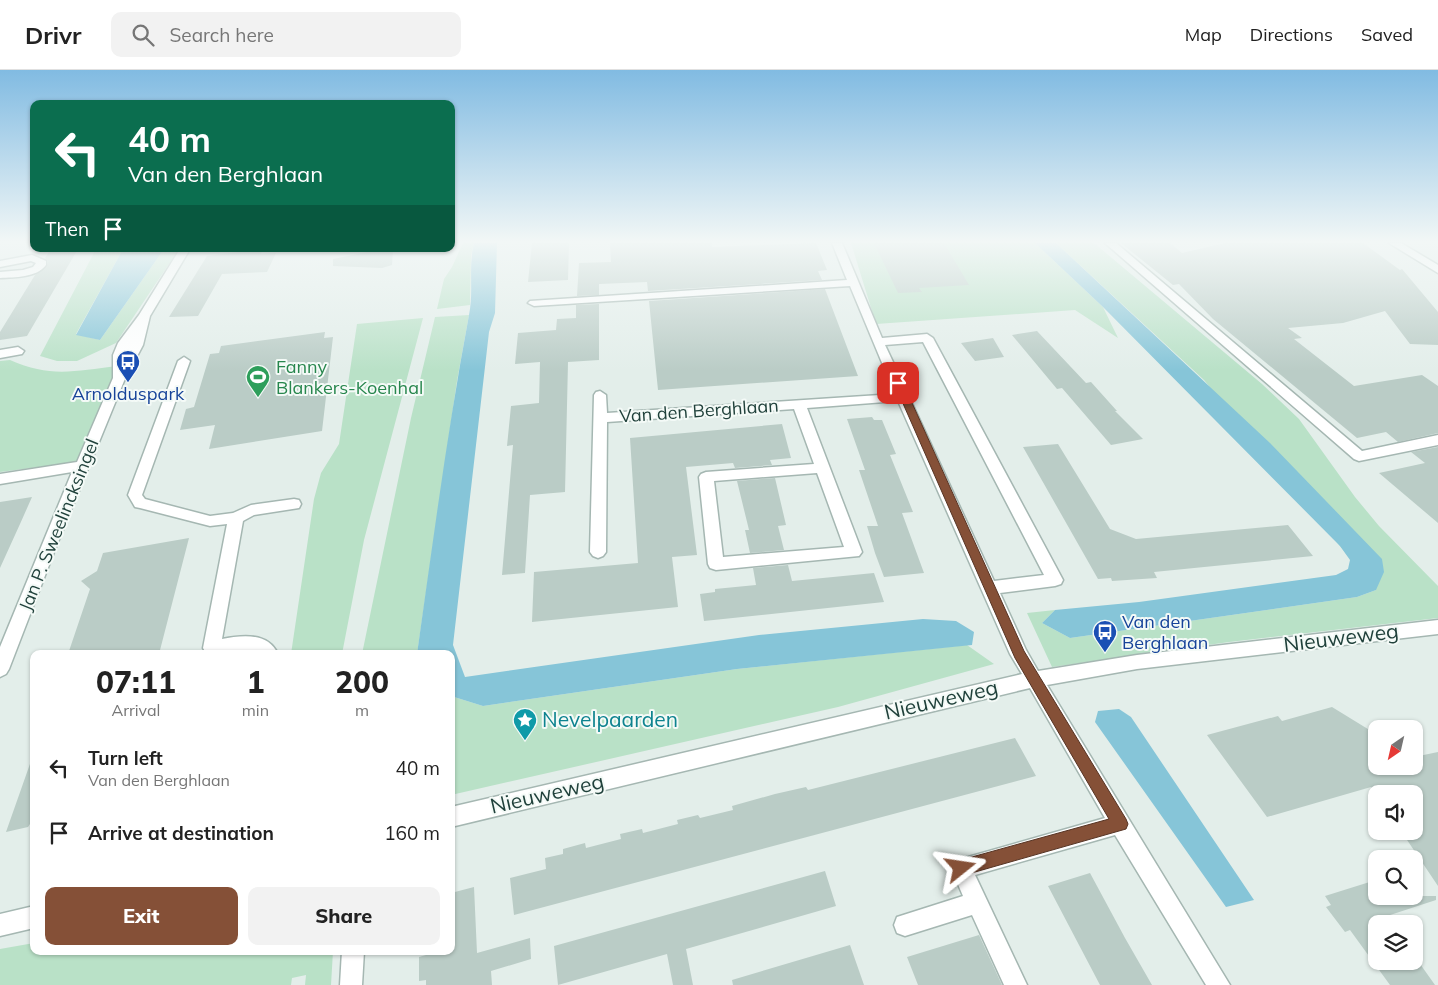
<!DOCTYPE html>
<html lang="en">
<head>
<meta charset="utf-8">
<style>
  body { margin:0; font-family:Mulish,sans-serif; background:#f2f2f2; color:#222; height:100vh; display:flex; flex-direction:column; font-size:19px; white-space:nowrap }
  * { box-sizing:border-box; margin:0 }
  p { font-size:16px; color:#767676 }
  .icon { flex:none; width:28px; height:28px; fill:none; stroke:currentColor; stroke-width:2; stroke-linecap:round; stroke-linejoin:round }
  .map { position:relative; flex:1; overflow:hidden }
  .drawer { position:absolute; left:30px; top:580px; width:425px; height:305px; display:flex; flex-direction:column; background:#fff; border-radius:10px; box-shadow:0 1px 4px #0004 }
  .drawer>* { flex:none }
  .banner { position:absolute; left:30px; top:30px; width:425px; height:152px; border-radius:10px; box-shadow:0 1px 4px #0004; background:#0b6e4f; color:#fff; overflow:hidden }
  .needle { width:32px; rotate:214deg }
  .buttons { position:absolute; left:1368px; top:650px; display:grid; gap:10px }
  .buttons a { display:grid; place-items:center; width:55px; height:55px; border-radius:10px; background:#fff; box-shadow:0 1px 4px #0004; font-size:25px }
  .pin { position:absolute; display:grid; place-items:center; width:42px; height:42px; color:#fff; margin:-21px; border-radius:10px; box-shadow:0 2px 8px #0006 }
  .me { position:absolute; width:55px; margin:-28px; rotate:75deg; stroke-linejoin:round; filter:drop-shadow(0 0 4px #0008) }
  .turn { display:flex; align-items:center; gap:18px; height:105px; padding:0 15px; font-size:22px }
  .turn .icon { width:65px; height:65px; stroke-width:2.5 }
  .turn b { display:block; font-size:35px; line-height:42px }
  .then { display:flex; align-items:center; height:48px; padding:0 15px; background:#0003; gap:10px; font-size:19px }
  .eta { display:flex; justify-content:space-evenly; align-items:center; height:85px; text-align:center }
  .eta b { font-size:30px; font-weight:800; line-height:35px }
  .primary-button { display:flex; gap:10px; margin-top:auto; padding:10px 15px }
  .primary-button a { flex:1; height:58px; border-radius:10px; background:#855037; color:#fff; font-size:20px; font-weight:800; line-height:58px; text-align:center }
  .primary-button a+a { background:#f2f2f2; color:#222 }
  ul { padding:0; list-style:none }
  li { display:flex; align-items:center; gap:15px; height:65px; padding:0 15px }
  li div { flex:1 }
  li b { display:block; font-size:19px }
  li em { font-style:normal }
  header { display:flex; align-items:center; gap:30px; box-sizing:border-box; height:70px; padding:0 25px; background:#fff; border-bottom:1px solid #e0e0e0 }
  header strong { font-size:24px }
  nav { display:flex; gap:28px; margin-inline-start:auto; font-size:18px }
  .search { width:350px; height:45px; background:#f2f2f2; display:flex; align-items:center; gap:12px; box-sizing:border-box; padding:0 18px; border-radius:10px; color:#767676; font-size:19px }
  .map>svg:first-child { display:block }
  .green { fill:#b9e1c7 }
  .water { fill:#86c5d8 }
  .building { fill:#baccc6 }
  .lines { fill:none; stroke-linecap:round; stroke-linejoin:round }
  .minor-casing { stroke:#a5b7b2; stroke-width:3 }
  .minor { fill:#fff; fill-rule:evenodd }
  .route { fill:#855037; stroke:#563424 }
  .labels { text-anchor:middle; stroke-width:4; stroke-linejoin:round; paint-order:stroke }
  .leisure-label { font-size:18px; fill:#27864d; stroke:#f4faf7; text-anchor:start }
  .transit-label { font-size:18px; fill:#164399; stroke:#f4faf7 }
  .street-label { font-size:18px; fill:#20413b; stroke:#f4faf7 }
  .near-street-label { font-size:21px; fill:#20413b; stroke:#f4faf7 }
  .near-culture-label { font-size:21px; fill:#0d838f; stroke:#f4faf7; text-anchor:start }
</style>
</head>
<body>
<header>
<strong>Drivr</strong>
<div class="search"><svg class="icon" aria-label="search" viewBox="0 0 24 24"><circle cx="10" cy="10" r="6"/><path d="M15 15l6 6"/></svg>Search here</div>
<nav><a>Map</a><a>Directions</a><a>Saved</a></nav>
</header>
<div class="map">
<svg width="1438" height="915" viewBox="0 0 1438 915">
  <rect width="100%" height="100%" fill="#e3eeea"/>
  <path class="green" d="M 463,173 L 474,173 L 471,185 L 470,235 L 437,239 L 444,209 L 452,197 Z
    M 851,173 L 1035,173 L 1103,237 L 1118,268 L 1075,240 L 876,254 Z
    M 1056,173 L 1094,173 L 1262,314 L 1299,349 L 1355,427 L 1379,456 L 1438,516 L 1438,548 L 1229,572 L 1052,597 L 1027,543 L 1055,540 L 1042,553 L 1070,568 L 1357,527 L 1376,520 L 1204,310 Z
    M 96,179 L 123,179 L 76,264 L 100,270 L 164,179 L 179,179 L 116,273 L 77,291 L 57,291 L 40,286 Z
    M 469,245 L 457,311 L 417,584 L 362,584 L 411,348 L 435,247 Z
    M 423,248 L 364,470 L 342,584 L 291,584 L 314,429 L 321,403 L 339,374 L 357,254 Z
    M 10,290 C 50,308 75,301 117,296 L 78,392 L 0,402 L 0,291 Z
    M 967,575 L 994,594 L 838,637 L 451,725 L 451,626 L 483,636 L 737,599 Z
    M 34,873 L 34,881 L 333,881 L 331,915 L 305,915 L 306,905 L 292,908 L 291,915 L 0,915 L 0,879 Z"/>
  <path class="water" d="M 474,173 L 497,173 L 495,243 L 489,262 L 453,575 L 465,607 L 759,565 L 923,549 L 956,551 L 974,562 L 972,575 L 737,599 L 483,636 L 451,626 L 451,584 L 417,584 C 433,471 448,357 469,245 C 474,221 468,197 474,173 Z
    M 1035,173 L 1056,173 L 1270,373 L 1382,489 L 1384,502 L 1376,520 L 1357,527 L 1070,568 L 1042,553 L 1055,540 L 1139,532 L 1336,505 L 1348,499 L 1350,490 L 1340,476 L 1103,237 Z
    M 123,179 L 164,179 L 100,270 L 76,265 Z
    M 1119,639 L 1131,647 L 1254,830 L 1226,837 L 1095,652 L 1098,641 Z"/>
  <path class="building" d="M 532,173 L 569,173 L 568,210 L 528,212 Z
    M 610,173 L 712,173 L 712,177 L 816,173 L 827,200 L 818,201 L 822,210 L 648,221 L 647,212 L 599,214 L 599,225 L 577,226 L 579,193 L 611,192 Z
    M 874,173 L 944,173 L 969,215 L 919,218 L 922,222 L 898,223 Z
    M 1121,173 L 1170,173 L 1182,183 L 1225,173 L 1363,173 L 1400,200 L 1402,199 L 1438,242 L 1438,275 L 1410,274 L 1385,241 L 1343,253 L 1288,258 L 1302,268 L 1294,269 L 1354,316 L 1422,305 L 1438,316 L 1438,363 L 1398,372 L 1386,362 L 1357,368 L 1213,249 L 1179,214 L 1173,215 Z
    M 51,179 L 78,179 L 27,266 L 0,270 L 0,262 L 35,205 L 47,196 L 48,191 L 45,188 Z
    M 263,179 L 261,184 L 276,183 L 267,202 L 222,204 L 198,246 L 169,247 L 207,186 Z
    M 382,179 L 393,179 L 392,195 L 382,198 L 333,196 L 333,189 Z
    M 825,219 L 858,306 L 658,320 L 649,231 Z
    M 599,234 L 599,290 L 568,292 L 565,422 L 530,425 L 525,503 L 502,505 L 513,375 L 507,376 L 511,336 L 539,333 L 540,292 L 515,294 L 518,263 L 556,260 L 557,249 L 576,248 L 576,235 Z
    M 1037,261 L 1086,313 L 1091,312 L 1117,341 L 1115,341 L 1143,369 L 1111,375 L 1062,318 L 1057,319 L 1012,265 Z
    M 325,262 L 324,268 L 333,267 L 322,361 L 209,379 L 215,355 L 180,360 L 186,339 L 194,337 L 210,284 L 219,283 L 221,276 Z
    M 993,268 L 1004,287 L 975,291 L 961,273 Z
    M 872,347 L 874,350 L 882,350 L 896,384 L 890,385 L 913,442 L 902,443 L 924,503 L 884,507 L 875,483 L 867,456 L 878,456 L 859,400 L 865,400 L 847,349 Z
    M 782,354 L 791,388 L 770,390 L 772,395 L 735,398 L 733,393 L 686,397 L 697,485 L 672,487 L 678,537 L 532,552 L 534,502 L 638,493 L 630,368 Z
    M 1058,374 L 1110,459 L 1136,469 L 1288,455 L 1313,486 L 1154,502 L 1157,508 L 1112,511 L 1111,508 L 1098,509 L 1023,377 Z
    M 1438,377 L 1438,453 L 1379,403 L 1425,393 L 1411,382 Z
    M 775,408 L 786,455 L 778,456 L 784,480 L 750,483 L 745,460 L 749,460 L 737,411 Z
    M 32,427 L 20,454 L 0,498 L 0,432 Z
    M 189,468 L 159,584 L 68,584 L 90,519 L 81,511 L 97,501 L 103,483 Z
    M 788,495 L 792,511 L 874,503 L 884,532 L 704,551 L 700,524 L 715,522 L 715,519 L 756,515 L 753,498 Z
    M 1332,637 L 1376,664 L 1376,696 L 1414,696 L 1414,687 L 1438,682 L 1438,816 L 1401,761 L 1414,761 L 1414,724 L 1375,724 L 1371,717 L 1267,747 L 1207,665 L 1278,646 L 1282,651 Z
    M 1015,668 L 1036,706 L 514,845 L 510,808 L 546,799 L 545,788 L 563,784 L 563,779 L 585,773 L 586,778 L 621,769 L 620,764 L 642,759 L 643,763 L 678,754 L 677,750 L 698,745 L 700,748 L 733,740 L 732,736 L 775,724 L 806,717 L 808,720 Z
    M 31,691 L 34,691 L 34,753 L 30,754 L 28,757 L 6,762 Z
    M 825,801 L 836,836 L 686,879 L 693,915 L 673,915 L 667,884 L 558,915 L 554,876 Z
    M 1090,803 L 1125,868 L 1152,915 L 1100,915 L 1048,816 Z
    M 1376,810 L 1376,826 L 1436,826 L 1436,830 L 1384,847 L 1389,854 L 1376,854 L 1376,891 L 1418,891 L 1435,915 L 1390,915 L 1350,860 L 1345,862 L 1326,837 L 1331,835 L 1325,826 Z
    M 474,817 L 477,883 L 530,868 L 531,889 L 491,901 L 492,915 L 426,915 L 426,910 L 419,911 L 419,887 L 426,885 L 426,881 L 451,881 L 451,823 Z
    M 979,865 L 1002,915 L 918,915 L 907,887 Z
    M 850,875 L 864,915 L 733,915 L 732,910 Z"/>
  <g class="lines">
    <g class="minor-casing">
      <path id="minor" d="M 832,173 L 842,173 L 882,268 L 927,264 L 933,268 L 1063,510 L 1061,514 L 1055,516 L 1000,523 L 1026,580 L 1038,601 L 1137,585 L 1438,550 L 1438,564 L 1137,599 L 1047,615 L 1230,915 L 1206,915 L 1115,765 L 975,805 L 1027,915 L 1004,915 L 972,845 L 905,866 L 897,863 L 894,855 L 897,847 L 963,826 L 951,798 L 954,791 L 1105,748 L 1030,618 L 451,757 L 451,737 L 1022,604 L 1010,584 L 898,331 L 807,338 L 862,482 L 859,486 L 716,500 L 710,498 L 708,494 L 699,407 L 701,404 L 706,402 L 814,394 L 794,339 L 607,352 L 606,482 L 603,486 L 598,488 L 593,486 L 590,482 L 594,325 L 596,322 L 600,321 L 606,325 L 607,343 L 895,324 L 850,216 L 534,236 L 528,233 L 530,231 L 847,210 ZM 923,272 L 1044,505 L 994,511 L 910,329 L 911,327 L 908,324 L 885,275 ZM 817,403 L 844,477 L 723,487 L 714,411 Z
        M 1105,173 L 1116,173 L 1362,381 L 1438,365 L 1438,375 L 1359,391 L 1354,389 Z
        M 1389,173 L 1401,173 L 1438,195 L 1438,203 Z
        M 180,179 L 190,179 L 150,246 L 143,275 L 124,311 L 56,477 L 9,599 L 6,604 L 0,607 L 0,577 L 72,402 L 0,414 L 0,404 L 77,392 L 113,308 L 113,285 L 118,273 L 139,245 Z
        M 32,185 L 46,191 L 46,195 C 36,208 15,207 0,208 L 0,202 L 23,200 L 33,197 L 36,193 L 31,191 L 0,197 L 0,191 Z
        M 18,277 L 24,281 L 22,284 L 0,288 L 0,280 Z
        M 184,287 L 190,291 L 142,425 L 145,429 L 210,446 L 233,443 L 251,435 L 294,429 L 299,430 L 301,434 L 299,438 L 254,445 L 243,451 L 222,569 C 242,565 268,562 278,584 L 259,584 L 255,581 L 243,580 L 219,584 L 206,583 L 203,578 L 227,454 L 210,456 L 140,438 L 135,437 L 128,425 L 178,291 Z
        M 34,836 L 34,858 L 0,866 L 0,844 Z
        M 342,881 L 364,881 L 362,915 L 340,915 Z"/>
    </g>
    <use href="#minor" class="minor"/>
  </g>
  <linearGradient id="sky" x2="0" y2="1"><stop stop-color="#81bbe2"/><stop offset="0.57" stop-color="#f2f7f6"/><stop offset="1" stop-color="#f2f7f6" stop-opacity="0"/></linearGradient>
  <rect width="1438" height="301" fill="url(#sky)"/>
  <path class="route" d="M 898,310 L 903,313 L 1024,581 L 1126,749 L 1128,754 L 1126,759 L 961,806 L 955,804 L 953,798 L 955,792 L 961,790 L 1109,749 L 1015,588 L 894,313 Z"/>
  <defs>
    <g id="bus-pin" transform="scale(1.25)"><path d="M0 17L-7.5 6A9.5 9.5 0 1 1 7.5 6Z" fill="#1a4fb4" stroke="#f4faf7"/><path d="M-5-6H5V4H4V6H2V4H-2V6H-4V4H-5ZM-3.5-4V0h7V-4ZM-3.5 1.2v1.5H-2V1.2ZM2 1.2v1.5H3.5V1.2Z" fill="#fff"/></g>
    <g id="stadium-pin" transform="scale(1.25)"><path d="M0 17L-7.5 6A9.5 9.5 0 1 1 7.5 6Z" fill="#2e9e5b" stroke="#f4faf7"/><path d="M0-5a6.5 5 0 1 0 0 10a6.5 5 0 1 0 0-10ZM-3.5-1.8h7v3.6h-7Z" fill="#fff"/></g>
    <g id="sight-pin" transform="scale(1.25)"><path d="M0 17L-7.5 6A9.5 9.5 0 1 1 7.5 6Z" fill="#0f9aa8" stroke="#f4faf7"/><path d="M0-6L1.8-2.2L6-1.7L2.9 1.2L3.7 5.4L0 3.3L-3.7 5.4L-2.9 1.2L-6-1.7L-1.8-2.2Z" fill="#fff"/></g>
  </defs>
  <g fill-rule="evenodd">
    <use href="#bus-pin" x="128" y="292"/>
    <use href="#stadium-pin" x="258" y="307"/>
    <use href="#bus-pin" x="1105" y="562"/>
    <use href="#sight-pin" x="525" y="650"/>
  </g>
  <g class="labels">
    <g class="leisure-label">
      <text x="276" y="303">Fanny<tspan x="276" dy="21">Blankers-Koenhal</tspan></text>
    </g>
    <g class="transit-label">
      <text x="128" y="330">Arnolduspark</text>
      <text x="1122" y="558" text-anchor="start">Van den<tspan x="1122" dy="21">Berghlaan</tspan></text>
    </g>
    <g class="street-label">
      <text transform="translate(699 341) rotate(-4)" y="6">Van den Berghlaan</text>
      <text transform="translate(59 455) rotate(-68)" y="6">Jan P. Sweelincksingel</text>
    </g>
    <g class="near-street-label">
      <text transform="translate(1341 568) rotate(-7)" y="7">Nieuweweg</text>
      <text transform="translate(941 630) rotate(-13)" y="7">Nieuweweg</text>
      <text transform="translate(547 724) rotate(-13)" y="7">Nieuweweg</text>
    </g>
    <g class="near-culture-label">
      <text x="542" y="657">Nevelpaarden</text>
    </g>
  </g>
</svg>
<div class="buttons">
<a><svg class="needle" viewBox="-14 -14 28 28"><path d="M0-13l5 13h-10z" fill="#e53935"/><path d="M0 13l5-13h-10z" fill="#767676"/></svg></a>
<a><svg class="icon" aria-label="sound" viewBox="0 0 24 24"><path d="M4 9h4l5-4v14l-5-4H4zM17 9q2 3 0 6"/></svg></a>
<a><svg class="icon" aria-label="search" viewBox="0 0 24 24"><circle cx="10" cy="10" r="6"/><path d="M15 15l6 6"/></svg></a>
<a><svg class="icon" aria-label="layers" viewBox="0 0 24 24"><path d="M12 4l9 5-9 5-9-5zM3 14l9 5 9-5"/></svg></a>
</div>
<div class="pin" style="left:898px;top:313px;background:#d93025"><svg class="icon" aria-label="arrive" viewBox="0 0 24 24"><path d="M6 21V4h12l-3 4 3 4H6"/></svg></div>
<svg class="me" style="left:961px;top:798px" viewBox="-20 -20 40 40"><path d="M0-17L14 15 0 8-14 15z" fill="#855037" stroke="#fff" stroke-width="4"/></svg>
<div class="banner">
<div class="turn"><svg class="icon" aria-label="left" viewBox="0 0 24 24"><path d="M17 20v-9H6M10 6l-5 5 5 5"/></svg><div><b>40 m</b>Van den Berghlaan</div></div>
<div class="then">Then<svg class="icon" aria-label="arrive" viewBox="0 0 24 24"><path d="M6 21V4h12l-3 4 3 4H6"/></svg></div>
</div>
<section class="drawer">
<div class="eta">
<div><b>07:11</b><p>Arrival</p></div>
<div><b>1</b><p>min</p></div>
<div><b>200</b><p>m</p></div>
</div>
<ul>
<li><svg class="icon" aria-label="left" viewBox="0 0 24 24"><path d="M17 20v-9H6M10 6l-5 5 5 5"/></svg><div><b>Turn left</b><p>Van den Berghlaan</p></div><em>40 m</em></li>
<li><svg class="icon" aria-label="arrive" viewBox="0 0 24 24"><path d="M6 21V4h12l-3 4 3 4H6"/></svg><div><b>Arrive at destination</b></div><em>160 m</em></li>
</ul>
<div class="primary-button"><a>Exit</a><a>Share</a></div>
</section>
</div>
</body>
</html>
